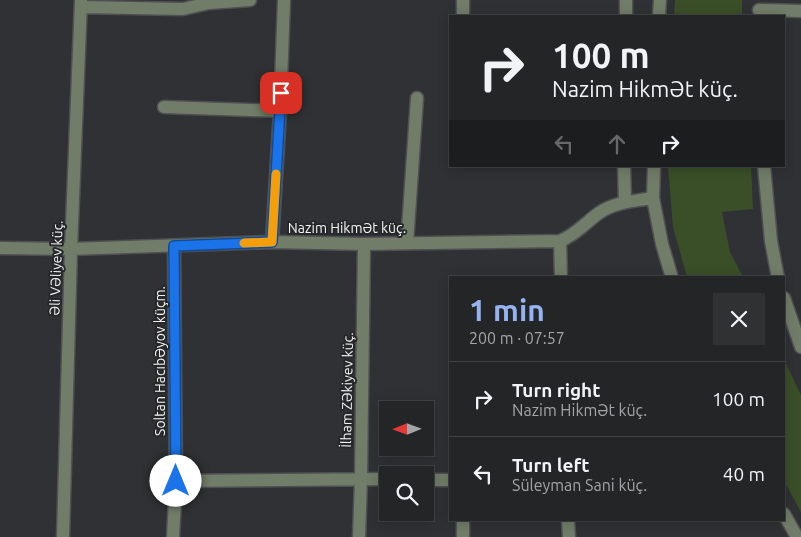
<!DOCTYPE html>
<html lang="en">
<head>
<meta charset="utf-8">
<style>
  body { margin:0; font-family:Ubuntu,sans-serif; background:#303133; color:#f1f3f6; height:100vh; display:flex; flex-direction:column; font-size:19px; white-space:nowrap }
  * { box-sizing:border-box; margin:0 }
  p { font-size:16px; color:#a3a5a7 }
  .icon { flex:none; width:28px; height:28px; fill:none; stroke:currentColor; stroke-width:2; stroke-linecap:round; stroke-linejoin:round }
  .map { position:relative; flex:1; overflow:hidden }
  .side { position:absolute; left:449px; top:276px; width:336px; height:245px; display:flex; flex-direction:column; background:#242527; border-radius:0px; box-shadow:0 2px 12px #0003,0 0 0 1px #414244 }
  .side>* { flex:none }
  .banner { position:absolute; left:449px; top:15px; width:336px; height:152px; border-radius:0px; box-shadow:0 2px 12px #0003,0 0 0 1px #414244; background:#242527; color:#f1f3f6; overflow:hidden }
  .needle { width:32px; rotate:269deg }
  .fabs { position:absolute; left:379px; top:401px; display:grid; gap:10px }
  .fabs a { display:grid; place-items:center; width:55px; height:55px; border-radius:0px; background:#242527; box-shadow:0 2px 12px #0003,0 0 0 1px #414244; font-size:25px }
  .pin { position:absolute; display:grid; place-items:center; width:42px; height:42px; color:#fff; margin:-21px; border-radius:10px; box-shadow:0 2px 8px #0006 }
  .me { position:absolute; width:55px; margin:-28px; rotate:0deg; stroke-linejoin:round; filter:drop-shadow(0 0 4px #0008) }
  .turn { display:flex; align-items:center; gap:18px; height:105px; padding:0 20px; font-size:22px }
  .turn .icon { width:65px; height:65px; stroke-width:2.5 }
  .turn b { display:block; font-size:35px; line-height:42px }
  .lanes { display:flex; align-items:center; height:48px; padding:0 20px; background:#0003; justify-content:center; gap:25px; direction:ltr }
  .lanes .off { opacity:.35 }
  .round { display:grid; place-items:center; flex:none; width:52px; height:52px; border-radius:0px; background:#303133 }
  .head { display:flex; align-items:center; justify-content:space-between; height:85px; padding:0 20px }
  h1 { font-size:30px; font-weight:600; line-height:38px; color:#95b2f1 }
  ul { padding:0; list-style:none }
  li { display:flex; align-items:center; gap:15px; height:75px; padding:0 20px; border-top:1px solid #414244 }
  li div { flex:1 }
  li b { display:block; font-size:19px }
  li em { font-style:normal }
  .map>svg:first-child { display:block }
  .green { fill:#3a4f28 }
  .lines { fill:none; stroke-linecap:round; stroke-linejoin:round }
  .minor-casing { stroke:#4f5053; stroke-width:15 }
  .minor { stroke:#717d68; stroke-width:12 }
  .route-casing { stroke:#114b97; stroke-width:12 }
  .route { stroke:#1a73e8; stroke-width:9 }
  .slow { stroke:#f59e0b; stroke-width:9 }
  .labels { text-anchor:middle; stroke-width:4; stroke-linejoin:round; paint-order:stroke }
  .street-label { font-size:14px; fill:#f3f4f5; stroke:#26282a }
</style>
</head>
<body>
<div class="map">
<svg width="801" height="537" viewBox="0 0 801 537">
  <rect width="100%" height="100%" fill="#303134"/>
  <path class="green" d="M 675,0 L 742,0 L 742,16 L 674,16 Z
    M 668,166 L 751,166 L 753,209 L 722,212 L 730,252 L 743,277 L 687,277 L 673,227 Z
    M 784,360 L 801,395 L 801,512 L 784,481 Z"/>
  <g class="lines">
    <g class="minor-casing">
      <path id="minor" d="M 81,7 L 183,9 L 209,3 L 250,0
        M 759,10 L 801,11
        M 463,16 L 463,0
        M 626,16 L 626,0
        M 659,16 L 660,0
        M 164,107 L 280,111
        M 624,166 L 625,202
        M 654,166 L 653,198 L 662,244 L 672,278
        M 764,166 L 771,241 L 778,278
        M 560,241 L 561,278
        M 272,242 L 280,111 L 284,0
        M 407,243 L 417,98
        M 0,248 L 71,249 L 272,242 L 364,244 L 560,241 C 577,234 585,223 599,213 C 615,202 634,201 653,198
        M 784,298 L 801,347
        M 425,480 L 450,480
        M 176,481 L 388,479
        M 784,514 L 797,537
        M 568,520 L 569,537
        M 63,537 L 71,249 L 81,0
        M 173,537 L 176,481 L 174,246
        M 359,537 L 361,479 L 364,244
        M 463,537 L 463,520"/>
    </g>
    <use href="#minor" class="minor"/>
  </g>
  <g class="lines">
    <g class="route-casing">
      <path id="route" d="M 176,481 L 174,246 L 272,242 L 281,93"/>
    </g>
    <use href="#route" class="route"/>
    <path class="slow" d="M 244,243 L 272,242 L 276,174"/>
  </g>
  <g class="labels">
    <g class="street-label">
      <text x="347" y="233">Nazim Hikmət küç.</text>
      <text transform="translate(56 268) rotate(-88)" y="5">Əli Vəliyev küç.</text>
      <text transform="translate(160 361) rotate(-90)" y="5">Soltan Hacıbəyov küçm.</text>
      <text transform="translate(347 390) rotate(-89)" y="5">İlham Zəkiyev küç.</text>
    </g>
  </g>
</svg>
<div class="fabs">
<a><svg class="needle" viewBox="-14 -14 28 28"><path d="M0-13l5 13h-10z" fill="#e53935"/><path d="M0 13l5-13h-10z" fill="#a3a5a7"/></svg></a>
<a><svg class="icon" aria-label="search" viewBox="0 0 24 24"><circle cx="10" cy="10" r="6"/><path d="M15 15l6 6"/></svg></a>
</div>
<div class="pin" style="left:281px;top:93px;background:#d93025"><svg class="icon" aria-label="arrive" viewBox="0 0 24 24"><path d="M6 21V4h12l-3 4 3 4H6"/></svg></div>
<svg class="me" style="left:176px;top:481px" viewBox="-20 -20 40 40"><circle r="19" fill="#fff"/><path d="M0-13L10 11 0 6-10 11z" fill="#1a73e8"/></svg>
<div class="banner">
<div class="turn"><svg class="icon" aria-label="right" viewBox="0 0 24 24"><path d="M7 20v-9h11M14 6l5 5-5 5"/></svg><div><b>100 m</b>Nazim Hikmət küç.</div></div>
<div class="lanes"><svg class="icon off" aria-label="left" viewBox="0 0 24 24"><path d="M17 20v-9H6M10 6l-5 5 5 5"/></svg><svg class="icon off" aria-label="ahead" viewBox="0 0 24 24"><path d="M12 20V5M6 11l6-6 6 6"/></svg><svg class="icon" aria-label="right" viewBox="0 0 24 24"><path d="M7 20v-9h11M14 6l5 5-5 5"/></svg></div>
</div>
<section class="side">
<div class="head"><div><h1>1 min</h1><p>200 m · 07:57</p></div><a class="round"><svg class="icon" aria-label="close" viewBox="0 0 24 24"><path d="M6 6l12 12M18 6L6 18"/></svg></a></div>
<ul>
<li><svg class="icon" aria-label="right" viewBox="0 0 24 24"><path d="M7 20v-9h11M14 6l5 5-5 5"/></svg><div><b>Turn right</b><p>Nazim Hikmət küç.</p></div><em>100 m</em></li>
<li><svg class="icon" aria-label="left" viewBox="0 0 24 24"><path d="M17 20v-9H6M10 6l-5 5 5 5"/></svg><div><b>Turn left</b><p>Süleyman Sani küç.</p></div><em>40 m</em></li>
</ul>
</section>
</div>
</body>
</html>
